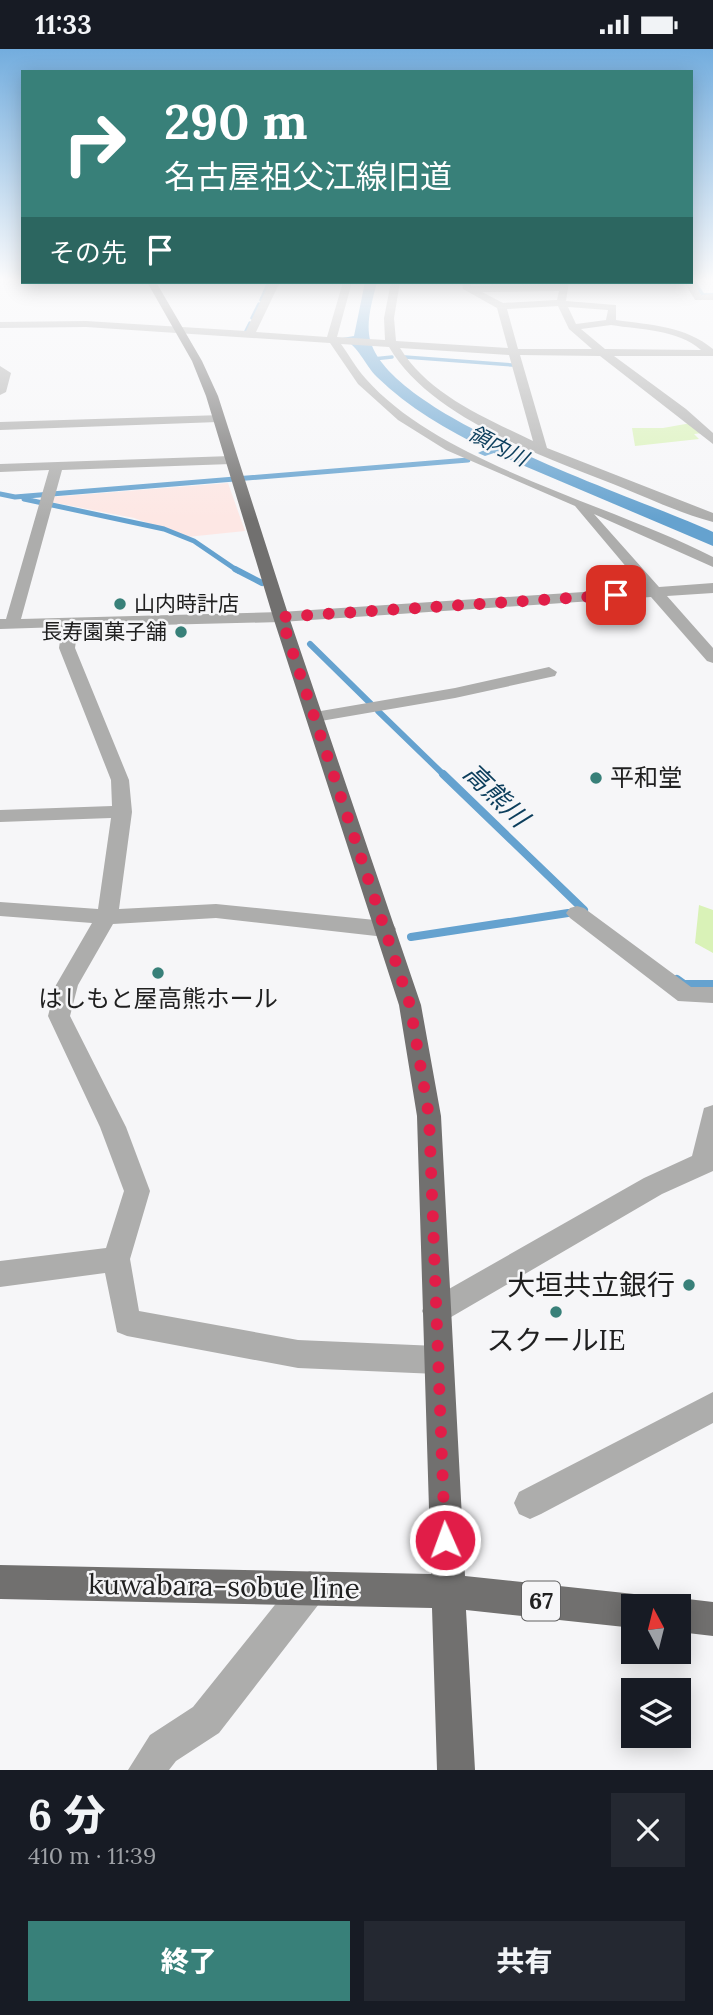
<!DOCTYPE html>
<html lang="ja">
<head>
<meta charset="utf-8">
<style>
  body { margin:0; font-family:Lora,"Noto Sans JP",serif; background:#242831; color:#f1f3f6; height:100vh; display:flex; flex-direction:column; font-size:26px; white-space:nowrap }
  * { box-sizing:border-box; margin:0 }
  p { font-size:23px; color:#9ea1a6 }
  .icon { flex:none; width:38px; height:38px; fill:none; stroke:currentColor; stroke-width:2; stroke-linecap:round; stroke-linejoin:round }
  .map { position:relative; height:1721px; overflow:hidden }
  .side { display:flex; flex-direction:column; background:#171b24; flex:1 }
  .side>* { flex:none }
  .banner { position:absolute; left:21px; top:21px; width:672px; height:214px; border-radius:0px; box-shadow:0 4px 18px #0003; background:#388079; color:#fff; overflow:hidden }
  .needle { width:46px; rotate:353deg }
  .controls { position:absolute; left:621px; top:1545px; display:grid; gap:14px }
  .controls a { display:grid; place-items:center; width:70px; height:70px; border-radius:0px; background:#171b24; box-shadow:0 4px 18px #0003; font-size:35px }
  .pin { position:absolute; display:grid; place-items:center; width:60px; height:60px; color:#fff; margin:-30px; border-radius:14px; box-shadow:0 4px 10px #0006 }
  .me { position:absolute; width:77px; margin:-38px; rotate:358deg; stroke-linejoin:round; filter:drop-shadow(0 0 5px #0008) }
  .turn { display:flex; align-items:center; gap:24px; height:147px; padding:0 28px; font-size:32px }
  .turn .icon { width:91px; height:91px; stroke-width:2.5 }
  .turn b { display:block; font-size:49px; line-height:60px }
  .then { display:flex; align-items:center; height:66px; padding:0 28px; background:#0003; gap:14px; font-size:26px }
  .round { display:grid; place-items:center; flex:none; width:74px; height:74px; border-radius:0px; background:#242831 }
  .head { display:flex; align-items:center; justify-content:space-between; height:119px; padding:0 28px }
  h1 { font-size:42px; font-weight:800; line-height:52px }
  .button { display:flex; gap:14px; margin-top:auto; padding:14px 28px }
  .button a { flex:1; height:80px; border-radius:0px; background:#388079; color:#fff; font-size:28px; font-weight:800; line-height:80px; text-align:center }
  .button a+a { background:#242831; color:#f1f3f6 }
  .status { display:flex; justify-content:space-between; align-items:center; height:49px; padding:0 35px; background:#171b24; direction:ltr }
  .status svg { height:19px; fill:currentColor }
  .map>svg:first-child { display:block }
  .industrial { fill:#fde7e4 }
  .green { fill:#d9f2b7 }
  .water { fill:#65a2cf }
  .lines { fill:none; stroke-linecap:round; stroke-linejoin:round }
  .stream-far3 { stroke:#65a2cf; stroke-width:3.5 }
  .stream-far2 { stroke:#65a2cf; stroke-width:5 }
  .stream-far1 { stroke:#65a2cf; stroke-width:6 }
  .stream { stroke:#65a2cf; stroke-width:8 }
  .minor { fill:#adadac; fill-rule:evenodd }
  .major { fill:#71706f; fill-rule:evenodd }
  .route { stroke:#e11d48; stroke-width:12; stroke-dasharray:0 21.6 }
  .poi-dot { fill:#388079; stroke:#f6f6f8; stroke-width:2.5 }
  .labels { text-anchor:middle; stroke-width:5; stroke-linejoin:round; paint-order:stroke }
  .far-water-label { font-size:21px; font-style:italic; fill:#0c3e5c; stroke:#f6f6f8 }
  .far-poi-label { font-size:21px; fill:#202020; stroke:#f6f6f8; text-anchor:start }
  .shield { fill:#f6f6f8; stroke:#606061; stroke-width:2 }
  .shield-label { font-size:23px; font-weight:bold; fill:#202020 }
  .poi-label { font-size:24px; fill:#202020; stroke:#f6f6f8; text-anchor:start }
  .water-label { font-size:26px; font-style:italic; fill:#0c3e5c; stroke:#f6f6f8 }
  .near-poi-label { font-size:28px; fill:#202020; stroke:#f6f6f8; text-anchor:end }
  .near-street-label { font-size:28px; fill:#202020; stroke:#f6f6f8 }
</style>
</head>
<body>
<div class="status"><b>11:33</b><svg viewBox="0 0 49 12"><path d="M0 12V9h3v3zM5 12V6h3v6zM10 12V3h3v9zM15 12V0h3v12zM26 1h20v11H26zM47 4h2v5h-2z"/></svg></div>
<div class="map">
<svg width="713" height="1721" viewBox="0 0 713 1721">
  <rect width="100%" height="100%" fill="#f6f6f8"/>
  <path class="industrial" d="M 228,434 L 245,482 L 187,488 L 134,469 L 51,453 L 52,448 Z"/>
  <path class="green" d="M 691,374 L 703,384 L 694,385 L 699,390 L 635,397 L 632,379 L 663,379 Z
    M 699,856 L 713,861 L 713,904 L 695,894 Z"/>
  <path class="water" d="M 365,233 L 377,233 C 373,249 367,268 369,285 C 378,367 644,450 713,483 L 713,497 L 494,404 L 485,407 L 478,404 L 486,400 C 447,381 409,359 377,328 C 364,315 359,297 342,289 L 354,287 Z"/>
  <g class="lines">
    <path class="stream-far3" d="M 692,229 L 703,246 L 713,246
      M 261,251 L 269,233
      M 252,269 L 259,255
      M 245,284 L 250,274
      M 405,308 L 512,316
      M 373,310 L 392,308"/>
    <path class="stream-far2" d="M 0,445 L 15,448 L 468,411
      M 24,450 L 164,480 L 194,492 L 238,522"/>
    <path class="stream-far1" d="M 235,520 L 262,534
      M 310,595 L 371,655
      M 378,662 L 445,727"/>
    <path class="stream" d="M 443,725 L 584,861
      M 411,888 L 568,864
      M 677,930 L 684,935 L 713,935"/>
    <path class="minor" d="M 692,231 L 701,246 L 713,245 L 713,251 L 695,251 L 684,233 Z
      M 270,233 L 280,233 L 256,283 L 327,288 L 343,233 L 352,233 L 337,288 L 385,291 L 384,269 L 391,233 L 400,233 L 394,269 L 396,292 L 508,299 L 497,259 L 463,240 L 462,233 L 470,233 L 471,237 L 560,236 L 561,233 L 569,233 L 566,252 L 616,256 L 616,271 C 651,276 685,277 713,300 L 713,307 L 614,307 L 686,360 L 713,384 L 713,395 L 600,307 L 520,306 L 547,399 L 713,464 L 713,473 C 683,465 652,451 623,439 C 547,409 431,370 389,298 L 341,295 C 349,306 356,319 366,330 C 441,415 610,455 713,508 L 713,518 L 594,465 L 659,538 L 713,534 L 713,544 L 667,547 L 713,599 L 713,614 L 707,612 L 651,548 L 281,573 L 78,578 L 75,599 L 129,731 L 132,763 L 119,860 L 216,855 L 385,872 L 393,875 L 396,880 L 393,885 L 385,888 L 216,869 L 113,875 L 78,936 L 70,967 L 126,1078 L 150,1142 L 130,1210 L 139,1262 L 298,1291 L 437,1297 L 447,1301 L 452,1311 L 447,1321 L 437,1325 L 298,1319 L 127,1287 L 117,1283 L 105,1224 L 0,1238 L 0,1212 L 106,1199 L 124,1142 L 100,1078 L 48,967 L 56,936 L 92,874 L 0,867 L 0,853 L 98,860 L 111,769 L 0,773 L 0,761 L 112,757 L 111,731 L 59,599 L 62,578 L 0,580 L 0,570 L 6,570 L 49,421 L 0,423 L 0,415 L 231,407 L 237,411 L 231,415 L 62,421 L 21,570 L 281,563 L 644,539 L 575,457 L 446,401 L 398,371 L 358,335 L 330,294 L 86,278 L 0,279 L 0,273 L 86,272 L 246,282 ZM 559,242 L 557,251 L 503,254 L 482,243 ZM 558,257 L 569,280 L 592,300 L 518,300 L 507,260 ZM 568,258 L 608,261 L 606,271 L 576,275 ZM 611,276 C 641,281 677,280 701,301 L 605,300 L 581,280 ZM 400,299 L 509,306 L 533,392 C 485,369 428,345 400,299 Z
      M 0,317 L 11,324 L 6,343 L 0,346 Z
      M 222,366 L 224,369 L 218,373 L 0,381 L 0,373 Z
      M 549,618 L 557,623 L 555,627 L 455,649 L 315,673 L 306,668 L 315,663 L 455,639 Z
      M 577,857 L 584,859 L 691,938 L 713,938 L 713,954 L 678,952 L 570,869 L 566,864 L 570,859 Z
      M 713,1056 L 713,1122 L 662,1145 L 446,1271 L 436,1275 L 426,1271 L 422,1262 L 426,1253 L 644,1129 L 692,1107 L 704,1059 Z
      M 713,1343 L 713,1374 L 541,1465 L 530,1470 L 519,1465 L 514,1454 L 519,1443 Z
      M 310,1522 L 322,1527 L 327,1539 L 322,1551 L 219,1684 L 176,1712 L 169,1721 L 128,1721 L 150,1686 L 193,1658 L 298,1527 Z"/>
    <path class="major" d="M 147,233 L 156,233 L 202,312 L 218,347 L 289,568 L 421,956 L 441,1067 L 465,1527 L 634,1545 L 646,1550 L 649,1558 L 634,1558 L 634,1579 L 466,1561 L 475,1721 L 437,1721 L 432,1559 L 0,1550 L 0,1516 L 431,1525 L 417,1067 L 399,956 L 273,568 L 206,347 L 192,312 Z
      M 679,1549 L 713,1553 L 713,1587 L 679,1583 L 679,1558 L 665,1558 Z"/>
  </g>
  <linearGradient id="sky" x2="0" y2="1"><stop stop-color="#73adde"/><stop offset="0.49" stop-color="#fbfbfc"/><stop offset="1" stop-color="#fbfbfc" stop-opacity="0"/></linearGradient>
  <rect width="713" height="470" fill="url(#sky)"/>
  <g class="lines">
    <path class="route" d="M 445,1491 L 429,1067 L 410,956 L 281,568 L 616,546"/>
  </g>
  <g class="poi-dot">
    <circle cx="120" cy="555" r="7"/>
    <circle cx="181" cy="583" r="7"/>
    <circle cx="596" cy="729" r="7"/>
    <circle cx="158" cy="924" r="7"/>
    <circle cx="689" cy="1236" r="7"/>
    <circle cx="556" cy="1263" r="7"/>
  </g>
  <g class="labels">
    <g class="far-water-label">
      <text transform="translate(498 397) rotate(27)" y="7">領内川</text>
    </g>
    <g class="far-poi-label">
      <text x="134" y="562">山内時計店</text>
      <text x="167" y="590" text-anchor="end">長寿園菓子舗</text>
    </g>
    <rect class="shield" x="522" y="1532.5" width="38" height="39" rx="5"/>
    <g class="shield-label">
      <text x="541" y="1560">67</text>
    </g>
    <g class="poi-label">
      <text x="610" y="737">平和堂</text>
      <text x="158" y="958" text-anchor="middle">はしもと屋高熊ホール</text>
    </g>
    <g class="water-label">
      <text transform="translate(496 746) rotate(44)" y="9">高熊川</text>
    </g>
    <g class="near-poi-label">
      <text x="675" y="1246">大垣共立銀行</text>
      <text x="556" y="1301" text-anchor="middle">スクールIE</text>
    </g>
    <g class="near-street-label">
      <text transform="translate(224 1537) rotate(1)" y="10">kuwabara-sobue line</text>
    </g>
  </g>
</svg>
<div class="controls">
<a><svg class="needle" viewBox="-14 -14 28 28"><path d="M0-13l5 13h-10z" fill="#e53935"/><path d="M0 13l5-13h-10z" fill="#9ea1a6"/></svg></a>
<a><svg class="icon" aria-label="layers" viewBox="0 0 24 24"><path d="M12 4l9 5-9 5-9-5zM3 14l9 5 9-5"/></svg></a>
</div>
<div class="pin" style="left:616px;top:546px;background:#d93025"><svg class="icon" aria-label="arrive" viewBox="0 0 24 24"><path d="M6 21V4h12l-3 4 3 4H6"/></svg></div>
<svg class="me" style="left:445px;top:1491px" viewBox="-20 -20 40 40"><circle r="17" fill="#e11d48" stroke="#fff" stroke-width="3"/><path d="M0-11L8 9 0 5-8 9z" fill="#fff"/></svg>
<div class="banner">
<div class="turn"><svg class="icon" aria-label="right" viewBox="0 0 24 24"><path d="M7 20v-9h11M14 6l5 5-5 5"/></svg><div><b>290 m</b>名古屋祖父江線旧道</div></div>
<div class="then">その先<svg class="icon" aria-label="arrive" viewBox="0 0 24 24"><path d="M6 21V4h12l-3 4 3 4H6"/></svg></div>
</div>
</div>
<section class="side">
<div class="head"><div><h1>6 分</h1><p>410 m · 11:39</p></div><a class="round"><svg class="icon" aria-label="close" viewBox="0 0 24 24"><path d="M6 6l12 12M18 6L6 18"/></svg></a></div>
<div class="button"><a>終了</a><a>共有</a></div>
</section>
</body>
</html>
